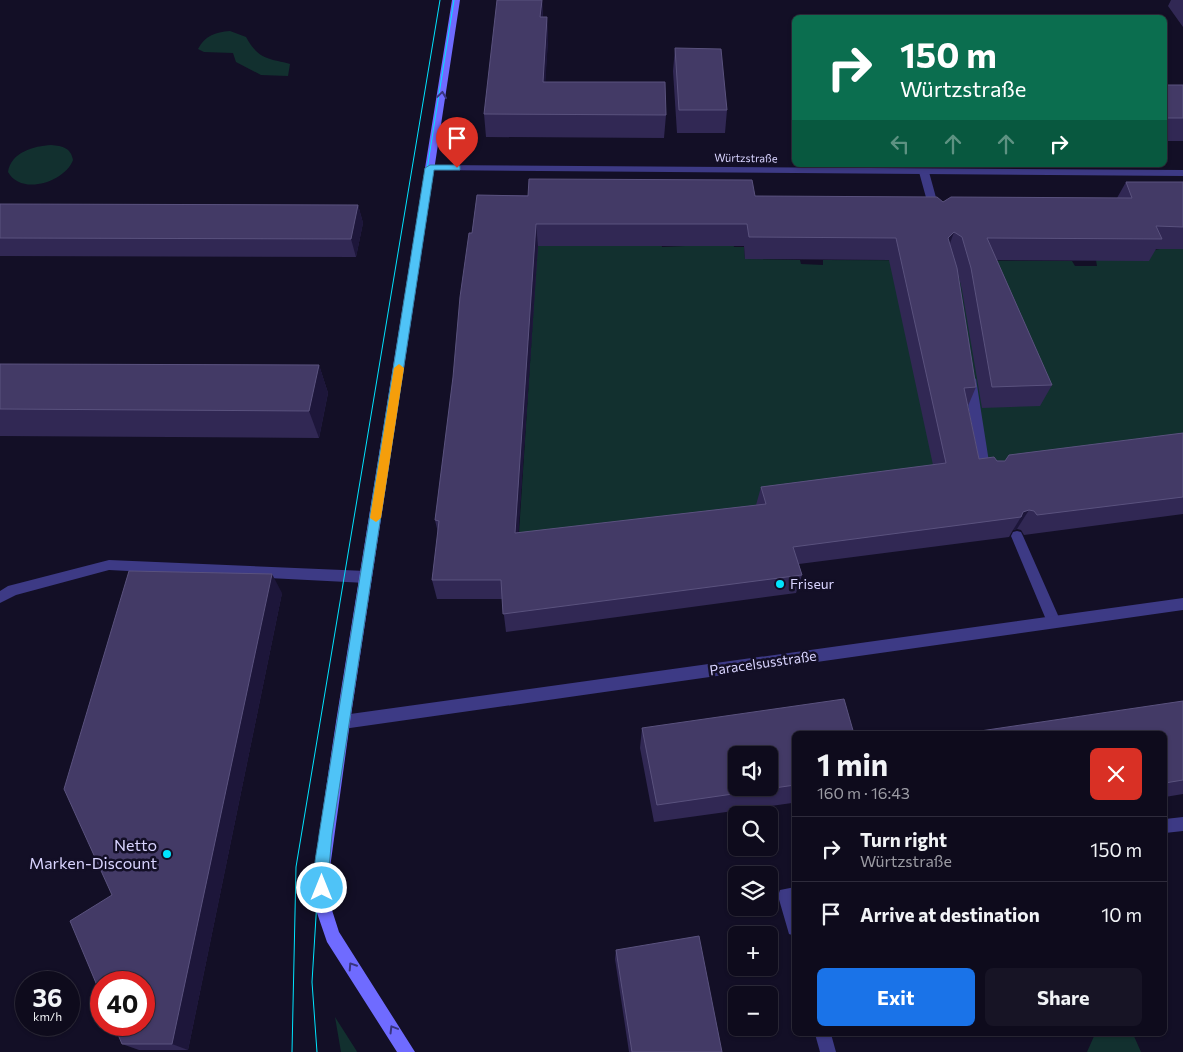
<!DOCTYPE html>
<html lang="en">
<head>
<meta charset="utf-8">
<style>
  body { margin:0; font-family:Commissioner,sans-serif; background:#171425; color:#f1f3f6; height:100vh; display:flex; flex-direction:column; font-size:19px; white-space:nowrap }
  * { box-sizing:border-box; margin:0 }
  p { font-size:16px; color:#9b9ba3 }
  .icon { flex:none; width:28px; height:28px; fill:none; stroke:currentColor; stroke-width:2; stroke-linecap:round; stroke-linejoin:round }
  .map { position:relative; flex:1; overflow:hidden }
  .drawer { position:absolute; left:792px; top:731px; width:375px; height:305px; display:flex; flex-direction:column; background:#0e0b1c; border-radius:8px; box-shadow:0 1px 4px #0004,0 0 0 1px #2e2b3b }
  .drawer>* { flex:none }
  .guide { position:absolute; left:792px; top:15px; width:375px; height:152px; border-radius:8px; box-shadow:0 1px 4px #0004,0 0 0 1px #2e2b3b; background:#0b6e4f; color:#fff; overflow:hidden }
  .tools { position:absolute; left:728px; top:746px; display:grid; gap:10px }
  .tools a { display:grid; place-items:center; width:50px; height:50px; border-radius:8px; background:#0e0b1c; box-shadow:0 1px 4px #0004,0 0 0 1px #2e2b3b; font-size:25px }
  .speed { position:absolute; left:15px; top:971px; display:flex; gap:10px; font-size:25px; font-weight:700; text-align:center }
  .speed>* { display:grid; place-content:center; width:65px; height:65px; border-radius:50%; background:#0e0b1c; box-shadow:0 1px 4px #0004,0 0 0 1px #2e2b3b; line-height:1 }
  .speed small { font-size:12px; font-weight:400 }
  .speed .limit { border:8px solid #d22; background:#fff; color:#111 }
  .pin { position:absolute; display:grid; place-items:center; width:42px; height:42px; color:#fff; margin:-51px -21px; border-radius:50% 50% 50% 0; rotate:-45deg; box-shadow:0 0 5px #0007 }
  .pin .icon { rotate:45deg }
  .me { position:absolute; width:55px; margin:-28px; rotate:0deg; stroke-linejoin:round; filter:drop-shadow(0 0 4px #0008) }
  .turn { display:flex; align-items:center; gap:18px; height:105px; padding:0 25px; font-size:22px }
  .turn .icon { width:65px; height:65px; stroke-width:2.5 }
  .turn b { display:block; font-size:35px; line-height:42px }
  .lanes { display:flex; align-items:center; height:48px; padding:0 25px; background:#0003; justify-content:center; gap:25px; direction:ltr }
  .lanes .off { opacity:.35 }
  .round { display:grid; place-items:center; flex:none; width:52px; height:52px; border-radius:8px; background:#171425 }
  .overview { display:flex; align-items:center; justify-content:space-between; height:85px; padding:0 25px }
  h1 { font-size:30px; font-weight:700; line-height:38px }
  .action { display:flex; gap:10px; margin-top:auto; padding:10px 25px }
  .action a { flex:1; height:58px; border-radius:8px; background:#1a73e8; color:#fff; font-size:20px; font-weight:700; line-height:58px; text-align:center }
  .action a+a { background:#171425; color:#f1f3f6 }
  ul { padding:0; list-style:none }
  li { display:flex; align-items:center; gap:15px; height:65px; padding:0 25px; border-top:1px solid #2e2b3b }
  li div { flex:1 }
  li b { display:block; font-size:19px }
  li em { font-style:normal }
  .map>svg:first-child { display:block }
  .green { fill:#12302f }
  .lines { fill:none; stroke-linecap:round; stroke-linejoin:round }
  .lane { fill:#3d3a85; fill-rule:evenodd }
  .street { fill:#3d3a85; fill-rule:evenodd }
  .secondary { fill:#6f6bff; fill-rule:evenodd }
  .tram { stroke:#00e5ff; stroke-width:1 }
  .wall { fill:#312854; fill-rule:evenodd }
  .shaded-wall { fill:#1d163a }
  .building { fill:#433a66; stroke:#5a527e; fill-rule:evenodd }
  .oneway { stroke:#38347d }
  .route { fill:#4fc3f7; stroke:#337fa1 }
  .slow { fill:#f59e0b }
  .poi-dot { fill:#00e5ff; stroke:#130f26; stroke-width:2 }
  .labels { text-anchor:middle; stroke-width:5; stroke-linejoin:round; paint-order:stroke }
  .far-street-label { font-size:11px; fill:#d9d4ff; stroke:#130f26 }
  .poi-label { font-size:14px; fill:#d9d4ff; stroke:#130f26; text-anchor:start }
  .street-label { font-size:14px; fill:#d9d4ff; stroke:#130f26 }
  .near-poi-label { font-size:16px; fill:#d9d4ff; stroke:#130f26; text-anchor:end }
</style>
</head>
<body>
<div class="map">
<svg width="1183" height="1052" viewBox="0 0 1183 1052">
  <rect width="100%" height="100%" fill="#130f26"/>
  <path class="green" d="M 230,31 L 246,37 C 259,60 267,58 290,64 L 288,76 L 261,75 L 236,62 L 233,53 L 204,52 L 198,49 C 205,36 215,32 230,31 Z
    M 51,145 C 63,146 71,148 73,160 C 65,182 21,196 8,172 C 11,152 34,146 51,145 Z
    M 538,241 L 595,246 L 661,242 L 662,247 L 685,246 L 685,242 L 733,242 L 734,247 L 744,247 L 745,259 L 800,260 L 801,264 L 823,265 L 823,260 L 1072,261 L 1075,266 L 1097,266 L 1096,260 L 1183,245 L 1183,452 L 517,563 Z
    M 335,1017 L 356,1050 L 357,1052 L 341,1052 Z
    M 1095,1034 L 1133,1034 L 1141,1052 L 1087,1052 Z"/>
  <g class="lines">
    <path class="lane" d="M 924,169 L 929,172 L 940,212 L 938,214 L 932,214 L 930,212 L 919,172 Z
      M 970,375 L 976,379 L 989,462 L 994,474 L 992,477 L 984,477 L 977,462 L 964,379 Z
      M 1017,531 L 1021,532 L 1023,536 L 1061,622 L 1059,626 L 1054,628 L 1049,626 L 1047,622 L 1011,536 L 1013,532 Z
      M 109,560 L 366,571 L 371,573 L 372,577 L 371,581 L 366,583 L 109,570 L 16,595 L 0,603 L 0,591 L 8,586 Z
      M 1183,817 L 1183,831 L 1165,833 L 1165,819 Z
      M 795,887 L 795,936 L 789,934 L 778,896 L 780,890 Z
      M 815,1034 L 831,1034 L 836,1052 L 820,1052 Z"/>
    <path class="street" d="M 430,165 L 1183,170 L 1183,176 L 427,170 L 425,168 Z
      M 1183,598 L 1183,610 L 343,729 L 338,727 L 336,722 L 338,717 L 343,715 Z"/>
    <path class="secondary" d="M 452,0 L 460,0 L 350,722 L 330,868 L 331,907 L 339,932 L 415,1052 L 397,1052 L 327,942 L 315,907 L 314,868 L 336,722 Z"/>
    <path class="tram" d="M 292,1052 L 296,867 L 440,0
      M 317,1052 L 312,982 L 321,835 L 454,0"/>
  </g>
  <path class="wall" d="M 542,0 L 543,17 L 547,17 L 548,40 L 545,82 L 666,115 L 664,138 L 486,137 L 484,114 Z
    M 1171,0 L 1183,0 L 1183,27 L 1168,6 Z
    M 675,48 L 727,110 L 725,133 L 677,133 L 673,71 Z
    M 1165,85 L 1183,85 L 1183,141 L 1165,141 Z
    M 1126,182 L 1183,182 L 1183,249 L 1156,249 L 1149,261 L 997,260 L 1052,385 L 1040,406 L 982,408 L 962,290 L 958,273 L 976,387 L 968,406 L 979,459 L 1005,461 L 1183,433 L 1183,514 L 1024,535 L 1021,530 L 1017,529 L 1013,530 L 1009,537 L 799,564 L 802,575 L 796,593 L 506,632 L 502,599 L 437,599 L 432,580 L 438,533 L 435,520 L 477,195 L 755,196 L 943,202 L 1117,198 ZM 538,246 L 744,246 L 745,259 L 889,260 L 933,465 L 761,487 L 756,505 L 518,533 Z
    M 0,204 L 358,205 L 363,223 L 356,257 L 0,256 Z
    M 0,364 L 319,365 L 328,393 L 319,438 L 0,436 Z
    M 282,593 L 188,1050 L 139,1050 L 122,1044 L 112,895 Z
    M 1183,701 L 1183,794 L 1165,797 L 1165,734 Z
    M 642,728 L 795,734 L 795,813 L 792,803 L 654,822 L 640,748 Z
    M 616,950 L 722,1052 L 629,1052 L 615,959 Z"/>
  <path class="shaded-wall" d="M 542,0 L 543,21 L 540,17 Z
    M 547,17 L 548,40 L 544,105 L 543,82 Z
    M 358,205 L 363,223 L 356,257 L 351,239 Z
    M 536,224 L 538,246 L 517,552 L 515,533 Z
    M 954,232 L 946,255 L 948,238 Z
    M 319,365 L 328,393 L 319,438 L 309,411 Z
    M 1029,510 L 1017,529 L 1013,530 L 1021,517 L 1023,512 Z
    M 272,574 L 282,593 L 188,1050 L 172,1044 Z"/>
  <path class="building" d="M 497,0 L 542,0 L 540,17 L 547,17 L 543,82 L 665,82 L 666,115 L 484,114 Z
    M 675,48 L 721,49 L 727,110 L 679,110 Z
    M 1165,85 L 1183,85 L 1183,118 L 1165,118 Z
    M 529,179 L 752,180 L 755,196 L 937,197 L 943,202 L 951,197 L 1132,198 L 1126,182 L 1183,182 L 1183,227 L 1156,226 L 1162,239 L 987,238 L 1052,385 L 992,387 L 971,268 L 962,237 L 954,232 L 948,238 L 957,268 L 976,387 L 964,388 L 979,459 L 994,457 L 997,461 L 1005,461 L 1009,455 L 1183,433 L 1183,497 L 1037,515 L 1034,511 L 1029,510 L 1023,512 L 1021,517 L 793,547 L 802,575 L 503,614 L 501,580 L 432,580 L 439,521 L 435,520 L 453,377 L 460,297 L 469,233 L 472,233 L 477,195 L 528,196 ZM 536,224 L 747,224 L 749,237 L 896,238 L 946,463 L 761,487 L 766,504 L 515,533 Z
    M 0,204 L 358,205 L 351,239 L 0,238 Z
    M 0,364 L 319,365 L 309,411 L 0,409 Z
    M 129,571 L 272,574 L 172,1044 L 122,1044 L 114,1025 L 144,1025 L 144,982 L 101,982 L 101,995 L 70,921 L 112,895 L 64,789 Z
    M 844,699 L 854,734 L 795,734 L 795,785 L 657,805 L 642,728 ZM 736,755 L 769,755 L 769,788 L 736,788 Z
    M 1183,701 L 1183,780 L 1165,783 L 1165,734 L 960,734 Z
    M 699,936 L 722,1052 L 632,1052 L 616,950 Z"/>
  <defs><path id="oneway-chevron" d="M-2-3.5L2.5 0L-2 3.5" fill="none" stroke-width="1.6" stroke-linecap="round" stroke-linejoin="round" transform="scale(1.25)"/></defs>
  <g class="oneway">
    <use href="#oneway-chevron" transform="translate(442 95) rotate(-82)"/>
    <use href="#oneway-chevron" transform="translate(352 966) rotate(-123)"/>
    <use href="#oneway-chevron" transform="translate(393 1029) rotate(-121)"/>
  </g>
  <path class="route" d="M 457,165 L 460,166 L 460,170 L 434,170 L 332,835 L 329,868 L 330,888 L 327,893 L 322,895 L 318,893 C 310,876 317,853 319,835 L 425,168 L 430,165 Z"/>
  <path class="slow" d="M 399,364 L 404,368 L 381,518 L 376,522 L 370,518 L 394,368 Z"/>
  <g class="poi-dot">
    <circle cx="780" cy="584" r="5"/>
    <circle cx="167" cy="854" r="5"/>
  </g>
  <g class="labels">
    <g class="far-street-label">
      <text transform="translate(746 158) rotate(1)" y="4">Würtzstraße</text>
    </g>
    <g class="poi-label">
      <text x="790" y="589">Friseur</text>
    </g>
    <g class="street-label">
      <text transform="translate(763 663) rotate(-8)" y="5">Paracelsusstraße</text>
    </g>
    <g class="near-poi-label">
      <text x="157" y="851">Netto<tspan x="157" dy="18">Marken-Discount</tspan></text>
    </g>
  </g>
</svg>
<div class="tools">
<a><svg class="icon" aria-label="sound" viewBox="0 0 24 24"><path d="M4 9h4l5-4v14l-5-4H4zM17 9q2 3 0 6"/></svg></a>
<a><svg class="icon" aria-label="search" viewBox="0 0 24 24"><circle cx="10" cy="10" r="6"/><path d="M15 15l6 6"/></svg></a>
<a><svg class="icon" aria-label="layers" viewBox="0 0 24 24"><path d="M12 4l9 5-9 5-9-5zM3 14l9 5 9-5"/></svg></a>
<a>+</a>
<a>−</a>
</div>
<div class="speed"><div>36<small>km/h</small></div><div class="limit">40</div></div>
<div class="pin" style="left:457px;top:168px;background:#d93025"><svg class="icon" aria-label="arrive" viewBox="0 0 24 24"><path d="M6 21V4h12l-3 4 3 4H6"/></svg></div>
<svg class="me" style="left:322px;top:888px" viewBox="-20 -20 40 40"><circle r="17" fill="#4fc3f7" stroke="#fff" stroke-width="3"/><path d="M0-11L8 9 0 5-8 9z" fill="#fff"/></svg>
<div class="guide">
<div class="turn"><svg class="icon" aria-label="right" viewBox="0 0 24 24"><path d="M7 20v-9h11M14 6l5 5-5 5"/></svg><div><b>150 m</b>Würtzstraße</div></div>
<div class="lanes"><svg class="icon off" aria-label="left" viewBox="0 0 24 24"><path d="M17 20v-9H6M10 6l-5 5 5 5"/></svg><svg class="icon off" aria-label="ahead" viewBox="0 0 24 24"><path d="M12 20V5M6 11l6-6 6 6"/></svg><svg class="icon off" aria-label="ahead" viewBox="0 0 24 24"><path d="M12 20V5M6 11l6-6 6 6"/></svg><svg class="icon" aria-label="right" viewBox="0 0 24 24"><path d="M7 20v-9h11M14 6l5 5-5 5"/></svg></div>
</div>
<section class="drawer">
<div class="overview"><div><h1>1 min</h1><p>160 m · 16:43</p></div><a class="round" style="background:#d93025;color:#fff"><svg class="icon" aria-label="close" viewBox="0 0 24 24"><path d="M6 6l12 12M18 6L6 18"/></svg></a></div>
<ul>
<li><svg class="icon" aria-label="right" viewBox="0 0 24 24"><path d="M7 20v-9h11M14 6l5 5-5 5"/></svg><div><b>Turn right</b><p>Würtzstraße</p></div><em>150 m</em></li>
<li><svg class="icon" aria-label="arrive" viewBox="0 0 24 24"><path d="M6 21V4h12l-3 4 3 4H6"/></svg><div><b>Arrive at destination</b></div><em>10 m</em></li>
</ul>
<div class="action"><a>Exit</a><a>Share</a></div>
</section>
</div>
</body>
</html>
